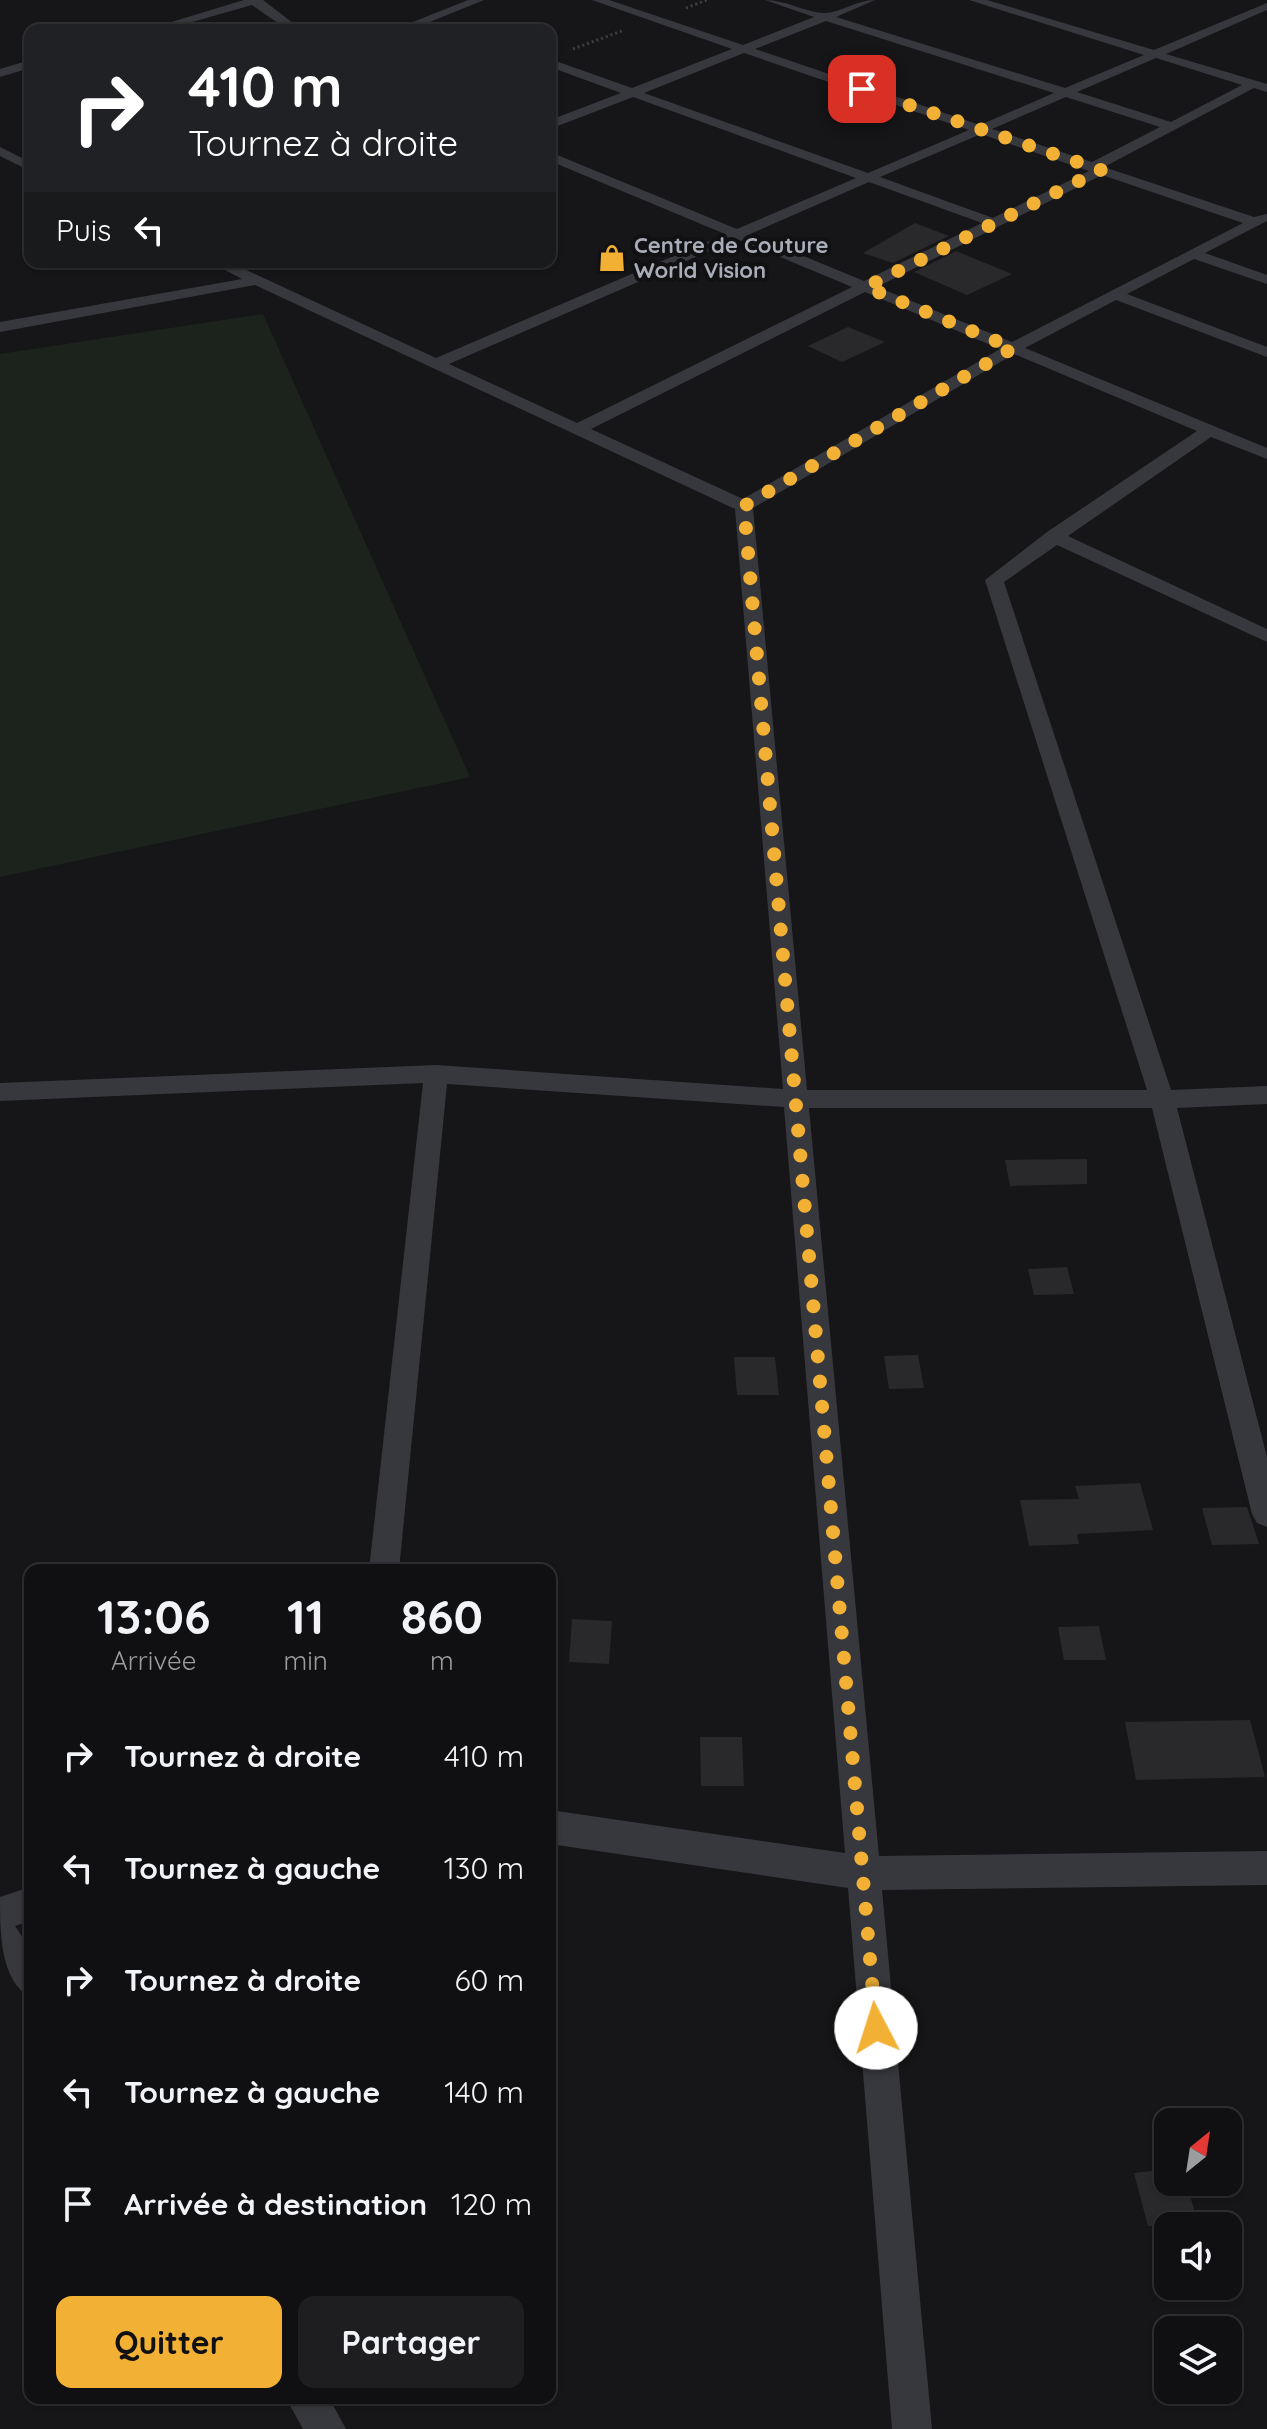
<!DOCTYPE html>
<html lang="fr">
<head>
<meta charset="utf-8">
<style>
  body { margin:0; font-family:Quicksand,sans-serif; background:#1e1e20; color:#f1f3f6; height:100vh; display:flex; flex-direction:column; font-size:30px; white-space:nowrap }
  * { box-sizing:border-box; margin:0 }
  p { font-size:26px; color:#9c9d9f }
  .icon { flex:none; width:44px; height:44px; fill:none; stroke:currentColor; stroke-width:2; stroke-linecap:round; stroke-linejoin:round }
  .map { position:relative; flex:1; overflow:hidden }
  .drawer { position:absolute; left:24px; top:1564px; width:532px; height:840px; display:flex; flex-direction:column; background:#101012; border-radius:16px; box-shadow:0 2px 6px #0004,0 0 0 2px #303032 }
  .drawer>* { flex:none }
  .banner { position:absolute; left:24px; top:24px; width:532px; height:244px; border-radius:16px; box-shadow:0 2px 6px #0004,0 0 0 2px #303032; background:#202124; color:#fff; overflow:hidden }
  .needle { width:52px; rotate:30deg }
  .buttons { position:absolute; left:1154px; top:2108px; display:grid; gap:16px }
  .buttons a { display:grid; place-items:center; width:88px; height:88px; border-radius:16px; background:#101012; box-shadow:0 2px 6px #0004,0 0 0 2px #303032; font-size:40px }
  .pin { position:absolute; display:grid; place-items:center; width:68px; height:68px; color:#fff; margin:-34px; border-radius:16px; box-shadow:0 4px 12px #0006 }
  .me { position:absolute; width:88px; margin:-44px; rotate:355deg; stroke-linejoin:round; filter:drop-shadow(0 0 6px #0008) }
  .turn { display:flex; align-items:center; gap:28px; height:168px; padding:0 32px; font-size:36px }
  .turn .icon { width:104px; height:104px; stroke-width:2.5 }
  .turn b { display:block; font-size:56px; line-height:68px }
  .then { display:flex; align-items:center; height:76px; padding:0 32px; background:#0003; gap:16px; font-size:30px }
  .eta { display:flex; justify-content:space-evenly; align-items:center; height:136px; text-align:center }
  .eta b { font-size:48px; font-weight:800; line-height:56px }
  .primary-button { display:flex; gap:16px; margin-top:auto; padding:16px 32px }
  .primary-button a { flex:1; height:92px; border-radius:16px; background:#f2b134; color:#111; font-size:32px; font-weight:800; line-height:92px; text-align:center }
  .primary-button a+a { background:#1e1e20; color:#f1f3f6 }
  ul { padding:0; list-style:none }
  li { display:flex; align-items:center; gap:24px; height:112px; padding:0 32px }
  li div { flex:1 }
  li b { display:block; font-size:30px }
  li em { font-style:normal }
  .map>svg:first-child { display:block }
  .green { fill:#1c231d }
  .building { fill:#29292c }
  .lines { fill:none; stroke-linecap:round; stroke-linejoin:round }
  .path { stroke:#3d3f44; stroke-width:3; stroke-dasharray:2 3; stroke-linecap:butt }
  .minor { fill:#37383d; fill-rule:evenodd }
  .route { stroke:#f2b134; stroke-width:14; stroke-dasharray:0 25.2 }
  .labels { text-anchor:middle; stroke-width:8; stroke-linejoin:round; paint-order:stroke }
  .far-poi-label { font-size:22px; font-weight:bold; fill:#a8adb8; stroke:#111113; text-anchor:start }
</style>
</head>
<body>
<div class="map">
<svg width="1267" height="2429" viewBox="0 0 1267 2429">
  <rect width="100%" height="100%" fill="#161618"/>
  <path class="green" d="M 263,314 L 470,777 L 0,877 L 0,354 Z"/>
  <path class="building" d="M 915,223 L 949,236 L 893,263 L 863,253 Z
    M 956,251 L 1012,274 L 967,295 L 914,272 Z
    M 848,327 L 885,342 L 842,362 L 808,346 Z
    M 1087,1159 L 1087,1184 L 1010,1186 L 1005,1160 Z
    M 1067,1267 L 1074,1294 L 1034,1295 L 1028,1269 Z
    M 918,1355 L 924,1388 L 889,1389 L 884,1356 Z
    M 734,1357 L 775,1357 L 779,1395 L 737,1395 Z
    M 1140,1483 L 1153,1530 L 1077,1534 L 1079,1544 L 1029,1546 L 1020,1500 L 1079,1499 L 1075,1486 Z
    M 1247,1507 L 1259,1544 L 1212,1545 L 1202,1508 Z
    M 572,1619 L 612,1621 L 609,1664 L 569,1662 Z
    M 1099,1626 L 1106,1660 L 1064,1660 L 1058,1627 Z
    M 1250,1720 L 1265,1777 L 1136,1780 L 1125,1722 Z
    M 700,1737 L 742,1737 L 744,1786 L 701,1786 Z
    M 1168,2169 L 1168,2182 L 1186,2182 L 1199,2226 L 1148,2226 L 1134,2173 Z"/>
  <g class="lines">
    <path class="path" d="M 686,8 L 707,0
      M 573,49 L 624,30"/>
    <path class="minor" d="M 244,0 L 263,0 L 302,30 L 288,30 L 252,5 L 164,30 L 145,30 Z
      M 468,0 L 484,0 L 410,30 L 393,30 Z
      M 592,0 L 609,0 L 743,45 L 814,17 L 765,0 C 786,0 804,12 824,13 C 840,13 857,0 875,0 L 836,17 L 1065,88 L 1144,55 L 969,0 L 987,0 L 1154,50 L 1267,3 L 1267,10 L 1166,54 L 1267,84 L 1267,92 L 1254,88 L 1104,167 L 1254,217 L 1267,214 L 1267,221 L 1205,253 L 1267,275 L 1267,284 L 1194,259 L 1127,294 L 1267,347 L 1267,357 L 1116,300 L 1025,348 L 1267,448 L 1267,459 L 1211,437 L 1068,536 L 1267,629 L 1267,642 L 1057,545 L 1004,582 L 1171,1090 L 1267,1086 L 1267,1104 L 1177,1108 L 1267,1457 L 1267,1527 L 1257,1523 L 1252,1514 L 1152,1108 L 809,1108 L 879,1856 L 1267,1851 L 1267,1885 L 882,1890 L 932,2429 L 892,2429 L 848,1888 L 550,1844 L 550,1810 L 845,1853 L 784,1107 L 447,1084 L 399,1570 L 369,1570 L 423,1083 L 0,1101 L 0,1083 L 436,1065 L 783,1089 L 735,509 L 255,285 L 0,332 L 0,322 L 242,279 L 210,262 L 229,262 L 436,358 L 725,234 L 550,161 L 550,152 L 737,229 L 856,178 L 633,97 L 550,129 L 550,120 L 621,93 L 550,67 L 550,59 L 632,88 L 732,49 ZM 826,21 L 1054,93 L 980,125 L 755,49 ZM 744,53 L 969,130 L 868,173 L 644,93 ZM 1156,58 L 1242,85 L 1171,122 L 1077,92 ZM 1066,97 L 1160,127 L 1092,162 L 992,129 ZM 981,134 L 1089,171 L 993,218 L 880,177 ZM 1102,175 L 1243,223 L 1012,342 L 877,287 ZM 869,182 L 982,223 L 864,281 L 750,234 ZM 737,239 L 852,287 L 577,423 L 449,364 ZM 865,292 L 1000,349 L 743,499 L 591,429 ZM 1014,354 L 1197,431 L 1047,532 L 985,580 L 1147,1090 L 807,1090 L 753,508 Z
      M 30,60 L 30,68 L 0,77 L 0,69 Z
      M 0,147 L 30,162 L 30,171 L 0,156 Z
      M 30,1887 L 30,1921 L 15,1926 L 30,1948 L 30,1997 C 0,1980 0,1932 0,1897 Z
      M 286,2398 L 329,2398 L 346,2429 L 303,2429 Z"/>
  </g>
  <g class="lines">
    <path class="route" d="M 862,89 L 1101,170 L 866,287 L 1013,348 L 744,506 L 876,2028"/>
  </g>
  <defs>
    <g id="shop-bare" transform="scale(2.16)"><path d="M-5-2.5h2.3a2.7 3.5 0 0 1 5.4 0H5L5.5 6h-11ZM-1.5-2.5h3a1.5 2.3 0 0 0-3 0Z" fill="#f2b134" stroke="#111113" stroke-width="2.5" paint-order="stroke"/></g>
  </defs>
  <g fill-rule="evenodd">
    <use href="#shop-bare" x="612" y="258"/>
  </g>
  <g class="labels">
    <g class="far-poi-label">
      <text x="634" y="253">Centre de Couture<tspan x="634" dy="25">World Vision</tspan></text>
    </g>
  </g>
</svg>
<div class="buttons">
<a><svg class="needle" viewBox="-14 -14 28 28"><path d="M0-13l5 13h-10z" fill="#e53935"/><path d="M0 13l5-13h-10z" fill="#9c9d9f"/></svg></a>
<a><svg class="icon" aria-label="sound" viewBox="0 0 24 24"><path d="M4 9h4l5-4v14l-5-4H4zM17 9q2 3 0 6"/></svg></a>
<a><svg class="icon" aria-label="layers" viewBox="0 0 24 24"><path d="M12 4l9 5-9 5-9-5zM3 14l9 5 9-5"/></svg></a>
</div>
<div class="pin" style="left:862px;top:89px;background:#d93025"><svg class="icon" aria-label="arrive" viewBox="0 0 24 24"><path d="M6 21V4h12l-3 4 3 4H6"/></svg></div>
<svg class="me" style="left:876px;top:2028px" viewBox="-20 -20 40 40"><circle r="19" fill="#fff"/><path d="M0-13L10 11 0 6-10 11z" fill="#f2b134"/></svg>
<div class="banner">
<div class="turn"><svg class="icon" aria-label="right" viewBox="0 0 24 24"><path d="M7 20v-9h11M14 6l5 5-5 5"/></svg><div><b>410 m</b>Tournez à droite</div></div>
<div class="then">Puis<svg class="icon" aria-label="left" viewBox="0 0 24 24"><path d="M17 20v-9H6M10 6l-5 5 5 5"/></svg></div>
</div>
<section class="drawer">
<div class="eta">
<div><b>13:06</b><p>Arrivée</p></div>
<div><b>11</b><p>min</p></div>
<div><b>860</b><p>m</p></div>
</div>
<ul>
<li><svg class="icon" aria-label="right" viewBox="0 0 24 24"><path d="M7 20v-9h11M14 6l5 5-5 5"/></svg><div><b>Tournez à droite</b></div><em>410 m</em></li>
<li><svg class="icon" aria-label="left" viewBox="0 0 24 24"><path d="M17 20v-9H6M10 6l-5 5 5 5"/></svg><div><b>Tournez à gauche</b></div><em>130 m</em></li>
<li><svg class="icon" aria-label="right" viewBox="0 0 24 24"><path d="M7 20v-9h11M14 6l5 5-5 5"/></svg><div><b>Tournez à droite</b></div><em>60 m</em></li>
<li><svg class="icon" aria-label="left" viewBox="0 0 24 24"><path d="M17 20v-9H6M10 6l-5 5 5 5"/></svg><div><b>Tournez à gauche</b></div><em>140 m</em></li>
<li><svg class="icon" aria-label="arrive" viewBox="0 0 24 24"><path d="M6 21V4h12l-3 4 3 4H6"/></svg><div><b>Arrivée à destination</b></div><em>120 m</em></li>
</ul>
<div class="primary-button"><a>Quitter</a><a>Partager</a></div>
</section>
</div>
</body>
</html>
